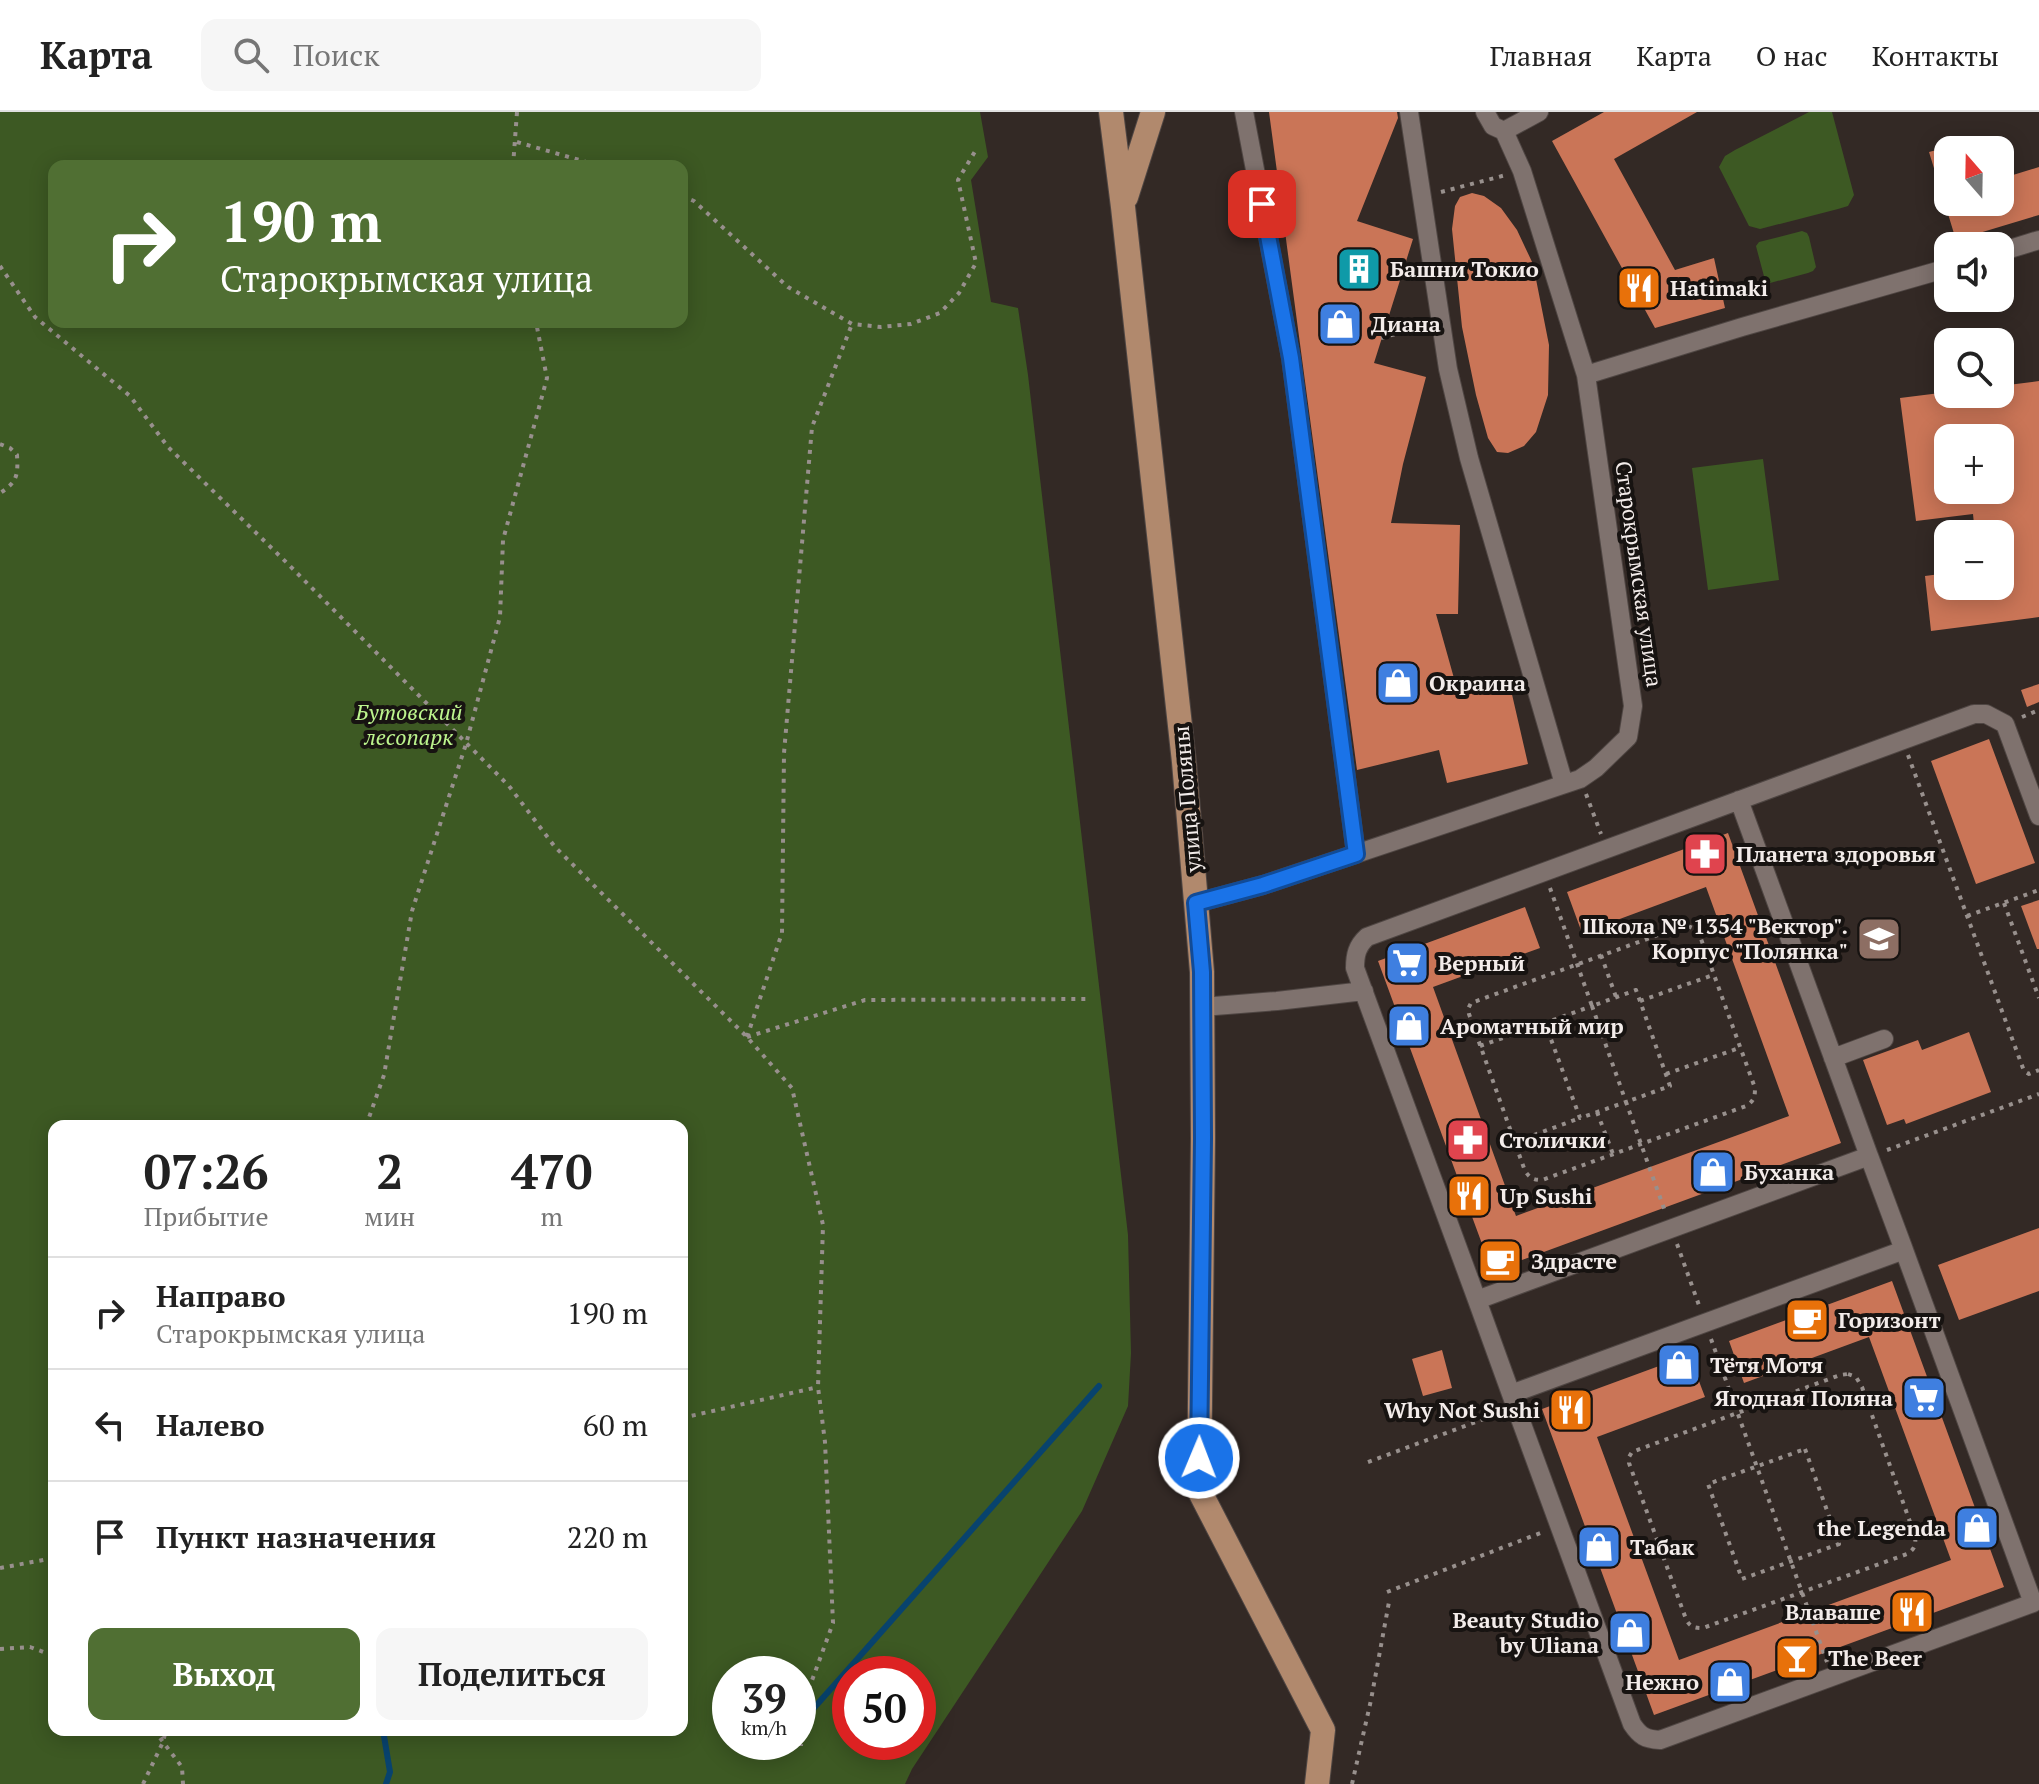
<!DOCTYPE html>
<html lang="ru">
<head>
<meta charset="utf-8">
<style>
  body { margin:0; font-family:"PT Serif",serif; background:#f6f6f6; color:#222; height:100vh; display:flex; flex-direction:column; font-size:30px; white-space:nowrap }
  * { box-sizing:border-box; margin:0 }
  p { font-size:26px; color:#767676 }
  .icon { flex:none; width:44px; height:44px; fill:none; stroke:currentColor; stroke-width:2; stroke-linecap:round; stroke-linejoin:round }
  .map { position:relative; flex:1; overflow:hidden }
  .side { position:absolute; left:48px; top:1008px; width:640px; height:616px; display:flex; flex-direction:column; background:#fff; border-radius:16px; box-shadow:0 4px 20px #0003 }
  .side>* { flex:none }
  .banner { position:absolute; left:48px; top:48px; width:640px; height:168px; border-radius:16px; box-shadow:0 4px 20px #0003; background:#506f33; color:#fff; overflow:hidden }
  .needle { width:52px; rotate:340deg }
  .buttons { position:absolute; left:1934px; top:24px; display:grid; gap:16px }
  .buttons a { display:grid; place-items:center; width:80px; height:80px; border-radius:16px; background:#fff; box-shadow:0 4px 20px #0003; font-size:40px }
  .speed { position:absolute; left:712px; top:1544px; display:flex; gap:16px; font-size:40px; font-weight:700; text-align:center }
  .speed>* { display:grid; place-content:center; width:104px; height:104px; border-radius:50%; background:#fff; box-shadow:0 4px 20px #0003; line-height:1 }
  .speed small { font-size:20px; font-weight:400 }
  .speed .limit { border:12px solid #d22; background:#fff; color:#111 }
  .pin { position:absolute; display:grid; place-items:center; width:68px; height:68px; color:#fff; margin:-34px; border-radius:16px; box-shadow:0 4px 12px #0006 }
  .me { position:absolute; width:88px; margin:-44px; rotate:1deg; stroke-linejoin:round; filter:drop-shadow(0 0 6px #0008) }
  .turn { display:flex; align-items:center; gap:28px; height:168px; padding:0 40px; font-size:36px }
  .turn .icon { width:104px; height:104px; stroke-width:2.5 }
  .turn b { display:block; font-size:56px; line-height:68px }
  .eta { display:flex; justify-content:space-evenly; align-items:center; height:136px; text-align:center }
  .eta b { font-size:48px; font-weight:700; line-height:56px }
  .action { display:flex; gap:16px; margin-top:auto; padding:16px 40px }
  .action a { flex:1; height:92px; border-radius:16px; background:#506f33; color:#fff; font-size:32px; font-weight:700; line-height:92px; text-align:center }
  .action a+a { background:#f6f6f6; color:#222 }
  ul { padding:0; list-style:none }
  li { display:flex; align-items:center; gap:24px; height:112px; padding:0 40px; border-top:2px solid #e0e0e0 }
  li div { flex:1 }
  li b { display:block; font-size:30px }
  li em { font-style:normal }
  header { display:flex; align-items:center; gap:48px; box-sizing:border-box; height:112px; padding:0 40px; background:#fff; border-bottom:2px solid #e0e0e0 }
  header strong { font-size:38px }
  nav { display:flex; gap:44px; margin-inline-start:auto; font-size:28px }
  .search { width:560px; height:72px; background:#f6f6f6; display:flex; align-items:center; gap:20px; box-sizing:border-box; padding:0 28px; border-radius:16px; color:#767676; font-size:30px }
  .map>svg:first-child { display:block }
  .green { fill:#3d5923; fill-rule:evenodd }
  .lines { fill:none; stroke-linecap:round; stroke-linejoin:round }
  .stream { stroke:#08436e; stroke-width:6 }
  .building { fill:#ca7557; fill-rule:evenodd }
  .minor-casing { stroke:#4f4643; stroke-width:20 }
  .major-casing { stroke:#4f4643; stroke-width:26 }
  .path { stroke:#98908d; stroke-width:4; stroke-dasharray:4 6; stroke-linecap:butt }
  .minor { stroke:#7f726e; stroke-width:18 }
  .major { stroke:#b1896d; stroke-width:24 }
  .route-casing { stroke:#114b97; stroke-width:20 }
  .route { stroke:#1a73e8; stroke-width:14 }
  .labels { text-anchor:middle; stroke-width:8; stroke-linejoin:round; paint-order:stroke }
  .poi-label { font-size:22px; font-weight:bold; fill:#f3ecea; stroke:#171311; text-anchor:start }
  .street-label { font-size:22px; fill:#f3ecea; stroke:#171311 }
  .park-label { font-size:22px; font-style:italic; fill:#bdf58e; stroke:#171311 }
</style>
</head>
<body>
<header>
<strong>Карта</strong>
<div class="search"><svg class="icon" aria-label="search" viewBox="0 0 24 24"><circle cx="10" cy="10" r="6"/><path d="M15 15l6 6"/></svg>Поиск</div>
<nav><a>Главная</a><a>Карта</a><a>О нас</a><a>Контакты</a></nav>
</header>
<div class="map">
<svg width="2039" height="1672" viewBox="0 0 2039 1672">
  <rect width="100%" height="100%" fill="#332925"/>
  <path class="green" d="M 0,0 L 980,0 L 988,45 L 971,68 L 991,190 L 1018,196 L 1028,263 L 1128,1123 L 1131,1241 L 1128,1294 L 1082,1399 L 912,1657 L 905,1672 L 0,1672 ZM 682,54 L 682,210 L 54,210 L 54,54 ZM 682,1014 L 682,1618 L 54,1618 L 54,1014 ZM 730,1562 L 798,1562 L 798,1630 L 730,1630 ZM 850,1562 L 918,1562 L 918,1630 L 850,1630 Z
    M 1809,0 L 1832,0 L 1854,83 L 1848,94 L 1838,97 L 1760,117 L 1749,114 L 1719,55 L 1725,44 L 1735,38 Z
    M 1802,119 L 1807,121 L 1809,125 L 1816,155 L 1813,159 L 1808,161 L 1770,171 L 1765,168 L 1757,138 L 1756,134 L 1759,130 Z
    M 1763,347 L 1779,468 L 1708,478 L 1692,356 Z"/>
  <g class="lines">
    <path class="stream" d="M 798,1614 L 1099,1274
      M 383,1618 L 390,1660 L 386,1672"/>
  </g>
  <path class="building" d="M 1269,0 L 1397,0 L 1398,6 L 1357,109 L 1413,127 L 1374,251 L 1426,265 L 1403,352 L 1391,411 L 1460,413 L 1458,502 L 1436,502 L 1457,577 L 1508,565 L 1528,652 L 1447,671 L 1439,638 L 1357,658 Z
    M 1604,0 L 1697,0 L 1614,47 L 1675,158 L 1714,146 L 1725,196 L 1655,216 L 1552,29 Z
    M 1948,35 L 1948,90 L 2000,90 L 2000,67 L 2039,55 L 2039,103 L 1956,128 L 1929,40 Z
    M 1472,81 L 1484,84 L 1501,96 L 1517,118 L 1533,152 L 1549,233 L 1548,283 L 1536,320 L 1524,334 L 1508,341 L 1497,340 L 1488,326 L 1476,283 L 1462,215 L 1452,117 L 1455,94 L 1460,85 Z
    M 2039,269 L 2039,505 L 1931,519 L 1925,464 L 1948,461 L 1948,474 L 2000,474 L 2000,422 L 1975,422 L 1973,402 L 1916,409 L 1900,286 L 1948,280 L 1948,282 L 2000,282 L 2000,274 ZM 1948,326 L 2000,326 L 2000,378 L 1948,378 Z
    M 2039,572 L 2039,590 L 2027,595 L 2021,578 Z
    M 1989,627 L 2035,751 L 1976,772 L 1931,649 Z
    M 1728,721 L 1841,1031 L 1492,1159 L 1378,849 L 1525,795 L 1540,836 L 1433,875 L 1516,1104 L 1746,1020 L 1789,1004 L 1706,775 L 1582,821 L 1567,780 Z
    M 2039,788 L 2039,837 L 2037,837 L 2021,794 Z
    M 1969,920 L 1991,980 L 1906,1012 L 1904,1007 L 1887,1013 L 1863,948 L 1918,928 L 1922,938 Z
    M 2039,1116 L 2039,1179 L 1959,1208 L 1938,1153 Z
    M 1892,1169 L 2004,1475 L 1654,1603 L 1542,1297 L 1689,1243 L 1705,1285 L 1597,1325 L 1679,1548 L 1709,1537 L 1951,1448 L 1869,1225 L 1744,1271 L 1729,1229 Z
    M 1442,1238 L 1452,1276 L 1423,1284 L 1412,1247 Z"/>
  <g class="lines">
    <g class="minor-casing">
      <path id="minor" d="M 1244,0 L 1291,246 L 1356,742
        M 1409,0 L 1448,257 L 1469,346 L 1564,672
        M 1485,0 L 1493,14 L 1504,19 L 1539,0
        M 1504,19 L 1522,59 L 1586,263
        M 2000,140 L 2039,128
        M 1739,688 L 1869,1044 L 1477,1188 L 1355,856 C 1355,843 1357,834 1367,825 L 1974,602 L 1986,602 L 2005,612 L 2039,704
        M 1196,791 L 1263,773 L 1580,667 L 1596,656 L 1628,625 L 1633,594 L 1586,263 L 1742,215 L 1948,156
        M 1202,895 L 1277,889 L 1364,879
        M 1833,946 L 1884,927
        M 1869,1044 L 1904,1138 L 1511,1282 L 1632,1612 C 1640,1624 1645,1627 1660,1628 L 2033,1491 L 1904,1138
        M 1477,1188 L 1511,1282"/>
    </g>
    <g class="major-casing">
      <path id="major" d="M 1111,0 L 1123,95 L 1184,650 L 1202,860 L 1203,1026 L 1199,1378 L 1323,1618 L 1317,1672
        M 1126,85 L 1153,0"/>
    </g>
    <path class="path" d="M 517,30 L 600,54
      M 513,54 L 517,0
      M 1441,80 L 1506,63
      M 682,84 L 694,89 L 788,175 L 852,212 L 881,215 L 911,212 L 940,201 L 959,181 L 976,151 L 958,68 L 977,36
      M 0,154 L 35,205 L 130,284 L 168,335 L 289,453 L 509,674 L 555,735 L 747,925 L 792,976 L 823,1113 L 818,1275 L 825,1330 L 833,1511 L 803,1593 L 801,1634
      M 1381,226 L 1425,214
      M 0,332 L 10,336 L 17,343 C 18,362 18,370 0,381
      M 2022,605 L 2039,598
      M 1908,643 L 2024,959 L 2029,962 L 2039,958
      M 1586,682 L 1601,722
      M 1550,776 L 1592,894 L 1636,878 L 1640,889 L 1670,974 L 1626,990 L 1666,1102
      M 2004,791 L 2039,886
      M 1967,804 L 2039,778
      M 1688,814 L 1695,817 L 1701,827 L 1755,976 C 1755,985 1754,989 1746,994 L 1542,1068 C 1533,1068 1530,1066 1525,1059 L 1469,902 L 1468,897 L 1471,891 L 1680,815 Z
      M 1601,843 L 1616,885
      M 1640,889 L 1713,863
      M 1592,894 L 1626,990 L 1580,1006 L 1545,911 Z
      M 747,925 L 782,821 L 784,641 L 812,315 L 852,212
      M 747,925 L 865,888 L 1086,887
      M 1480,934 L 1545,911
      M 1666,962 L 1739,936
      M 1597,1000 L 1613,1042
      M 366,1014 L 384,963 L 412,799 L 466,632 L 500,505 L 503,428 L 547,266 L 536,210
      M 1515,1030 L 1580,1006
      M 1887,1038 L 2039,982
      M 1677,1132 L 1700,1196
      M 1711,1227 L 1827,1550
      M 1848,1262 L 1856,1265 L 1862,1275 L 1915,1424 C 1916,1433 1915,1437 1907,1442 L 1703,1516 C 1694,1516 1690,1515 1686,1507 L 1629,1351 L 1629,1345 L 1632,1340 L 1840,1263 Z
      M 682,1306 L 818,1275
      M 1805,1337 L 1839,1432 L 1742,1467 L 1708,1372 Z
      M 1368,1350 L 1500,1301
      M 0,1456 L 54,1446
      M 1387,1480 L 1543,1420
      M 0,1537 L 30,1535 L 54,1544
      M 154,1618 L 182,1655 L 183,1672
      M 143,1672 L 163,1630 L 166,1618
      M 1352,1672 L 1371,1588 L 1389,1490"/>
    <use href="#minor" class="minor"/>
    <use href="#major" class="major"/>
  </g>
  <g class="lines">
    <g class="route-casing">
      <path id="route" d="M 1199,1346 L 1203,1026 L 1202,860 L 1196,791 L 1263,773 L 1356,742 L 1291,246 L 1262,92"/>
    </g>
    <use href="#route" class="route"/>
  </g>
  <defs>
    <g id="building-square" transform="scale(2.3)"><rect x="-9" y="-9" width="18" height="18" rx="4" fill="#0f9aa8" stroke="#171311"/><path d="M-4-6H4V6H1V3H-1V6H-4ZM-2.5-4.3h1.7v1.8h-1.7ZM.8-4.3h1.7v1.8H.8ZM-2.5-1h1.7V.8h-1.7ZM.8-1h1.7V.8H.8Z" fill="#fff"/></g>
    <g id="restaurant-square" transform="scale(2.3)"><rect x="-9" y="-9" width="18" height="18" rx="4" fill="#e8710a" stroke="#171311"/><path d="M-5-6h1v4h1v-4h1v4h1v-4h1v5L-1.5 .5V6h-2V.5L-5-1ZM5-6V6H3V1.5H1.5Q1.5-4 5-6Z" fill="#fff"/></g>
    <g id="shop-square" transform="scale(2.3)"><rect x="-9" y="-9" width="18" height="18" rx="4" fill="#3f7fe0" stroke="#171311"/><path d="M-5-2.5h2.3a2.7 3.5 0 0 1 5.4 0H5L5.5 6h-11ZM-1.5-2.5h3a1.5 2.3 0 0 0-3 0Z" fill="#fff"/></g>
    <g id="pharmacy-square" transform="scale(2.3)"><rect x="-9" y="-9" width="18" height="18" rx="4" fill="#e0444e" stroke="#171311"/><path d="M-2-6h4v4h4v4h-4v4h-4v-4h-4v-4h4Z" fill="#fff"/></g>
    <g id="school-square" transform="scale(2.3)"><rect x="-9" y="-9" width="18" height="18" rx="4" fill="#8d6e63" stroke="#171311"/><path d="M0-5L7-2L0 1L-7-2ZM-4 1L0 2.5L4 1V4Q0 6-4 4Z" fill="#fff"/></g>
    <g id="supermarket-square" transform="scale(2.3)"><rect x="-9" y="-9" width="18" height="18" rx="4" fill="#3f7fe0" stroke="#171311"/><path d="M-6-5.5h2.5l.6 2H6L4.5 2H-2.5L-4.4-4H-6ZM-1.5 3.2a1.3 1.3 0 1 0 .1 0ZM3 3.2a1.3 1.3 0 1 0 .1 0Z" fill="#fff"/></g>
    <g id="cafe-square" transform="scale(2.3)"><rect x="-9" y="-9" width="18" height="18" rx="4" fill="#e8710a" stroke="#171311"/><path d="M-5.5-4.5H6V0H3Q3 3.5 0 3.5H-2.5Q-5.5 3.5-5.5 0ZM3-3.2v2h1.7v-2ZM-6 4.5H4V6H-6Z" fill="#fff"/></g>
    <g id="bar-square" transform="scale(2.3)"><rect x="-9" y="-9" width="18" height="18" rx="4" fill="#e8710a" stroke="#171311"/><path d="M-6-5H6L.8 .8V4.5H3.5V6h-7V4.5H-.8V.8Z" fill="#fff"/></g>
  </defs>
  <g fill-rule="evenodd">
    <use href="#building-square" x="1359" y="157"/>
    <use href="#restaurant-square" x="1639" y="176"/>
    <use href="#shop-square" x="1340" y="212"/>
    <use href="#shop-square" x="1398" y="571"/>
    <use href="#pharmacy-square" x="1705" y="742"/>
    <use href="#school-square" x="1879" y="827"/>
    <use href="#supermarket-square" x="1407" y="851"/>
    <use href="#shop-square" x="1409" y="914"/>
    <use href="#pharmacy-square" x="1468" y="1028"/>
    <use href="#shop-square" x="1713" y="1060"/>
    <use href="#restaurant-square" x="1469" y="1084"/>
    <use href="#cafe-square" x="1500" y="1149"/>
    <use href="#cafe-square" x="1807" y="1208"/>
    <use href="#shop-square" x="1679" y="1253"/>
    <use href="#supermarket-square" x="1924" y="1286"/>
    <use href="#restaurant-square" x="1571" y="1298"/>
    <use href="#shop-square" x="1977" y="1416"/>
    <use href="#shop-square" x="1599" y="1435"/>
    <use href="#restaurant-square" x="1912" y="1500"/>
    <use href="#shop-square" x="1630" y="1521"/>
    <use href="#bar-square" x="1797" y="1546"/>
    <use href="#shop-square" x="1730" y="1570"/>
  </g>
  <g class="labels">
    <g class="poi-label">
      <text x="1390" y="165">Башни Токио</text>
      <text x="1670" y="184">Hatimaki</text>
      <text x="1371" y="220">Диана</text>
      <text x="1429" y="579">Окраина</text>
      <text x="1736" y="750">Планета здоровья</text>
      <text x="1848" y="822" text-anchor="end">Школа № 1354 "Вектор".<tspan x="1848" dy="25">Корпус "Полянка"</tspan></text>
      <text x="1438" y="859">Верный</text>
      <text x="1440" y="922">Ароматный мир</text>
      <text x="1499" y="1036">Столички</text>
      <text x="1744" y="1068">Буханка</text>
      <text x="1500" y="1092">Up Sushi</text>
      <text x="1531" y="1157">Здрасте</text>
      <text x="1838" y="1216">Горизонт</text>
      <text x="1710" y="1261">Тётя Мотя</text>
      <text x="1893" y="1294" text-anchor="end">Ягодная Поляна</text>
      <text x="1540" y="1306" text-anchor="end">Why Not Sushi</text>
      <text x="1946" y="1424" text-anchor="end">the Legenda</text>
      <text x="1630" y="1443">Табак</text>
      <text x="1881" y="1508" text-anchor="end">Влаваше</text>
      <text x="1599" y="1516" text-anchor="end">Beauty Studio<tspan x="1599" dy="25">by Uliana</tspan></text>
      <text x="1828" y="1554">The Beer</text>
      <text x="1699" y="1578" text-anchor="end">Нежно</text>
    </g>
    <g class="street-label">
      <text transform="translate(1639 462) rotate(82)" y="8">Старокрымская улица</text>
      <text transform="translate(1187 687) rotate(-95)" y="8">улица Поляны</text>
    </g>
    <g class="park-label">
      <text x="409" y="608">Бутовский<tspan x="409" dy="25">лесопарк</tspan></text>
    </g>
  </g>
</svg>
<div class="buttons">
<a><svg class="needle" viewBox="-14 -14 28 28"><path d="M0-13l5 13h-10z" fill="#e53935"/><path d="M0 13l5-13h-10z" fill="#767676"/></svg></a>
<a><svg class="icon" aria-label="sound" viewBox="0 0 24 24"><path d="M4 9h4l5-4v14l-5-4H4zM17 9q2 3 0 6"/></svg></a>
<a><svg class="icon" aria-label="search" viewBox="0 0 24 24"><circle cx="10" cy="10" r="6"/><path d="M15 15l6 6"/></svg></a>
<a>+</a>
<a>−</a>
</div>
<div class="speed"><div>39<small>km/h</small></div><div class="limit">50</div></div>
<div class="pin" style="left:1262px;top:92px;background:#d93025"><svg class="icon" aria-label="arrive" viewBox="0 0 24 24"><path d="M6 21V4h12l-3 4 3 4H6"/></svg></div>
<svg class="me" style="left:1199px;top:1346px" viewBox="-20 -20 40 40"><circle r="17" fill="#1a73e8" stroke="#fff" stroke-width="3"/><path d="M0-11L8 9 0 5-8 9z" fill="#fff"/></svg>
<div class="banner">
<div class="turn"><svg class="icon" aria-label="right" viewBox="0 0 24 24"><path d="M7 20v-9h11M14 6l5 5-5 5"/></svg><div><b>190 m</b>Старокрымская улица</div></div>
</div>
<section class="side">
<div class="eta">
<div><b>07:26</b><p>Прибытие</p></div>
<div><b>2</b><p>мин</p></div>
<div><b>470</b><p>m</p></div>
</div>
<ul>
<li><svg class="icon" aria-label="right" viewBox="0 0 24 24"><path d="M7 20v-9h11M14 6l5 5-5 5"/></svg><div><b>Направо</b><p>Старокрымская улица</p></div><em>190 m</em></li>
<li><svg class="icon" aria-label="left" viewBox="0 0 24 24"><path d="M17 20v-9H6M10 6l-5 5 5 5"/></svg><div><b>Налево</b></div><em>60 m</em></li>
<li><svg class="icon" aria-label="arrive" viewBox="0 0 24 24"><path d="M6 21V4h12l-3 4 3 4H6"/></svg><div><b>Пункт назначения</b></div><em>220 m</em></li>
</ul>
<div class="action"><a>Выход</a><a>Поделиться</a></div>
</section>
</div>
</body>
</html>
